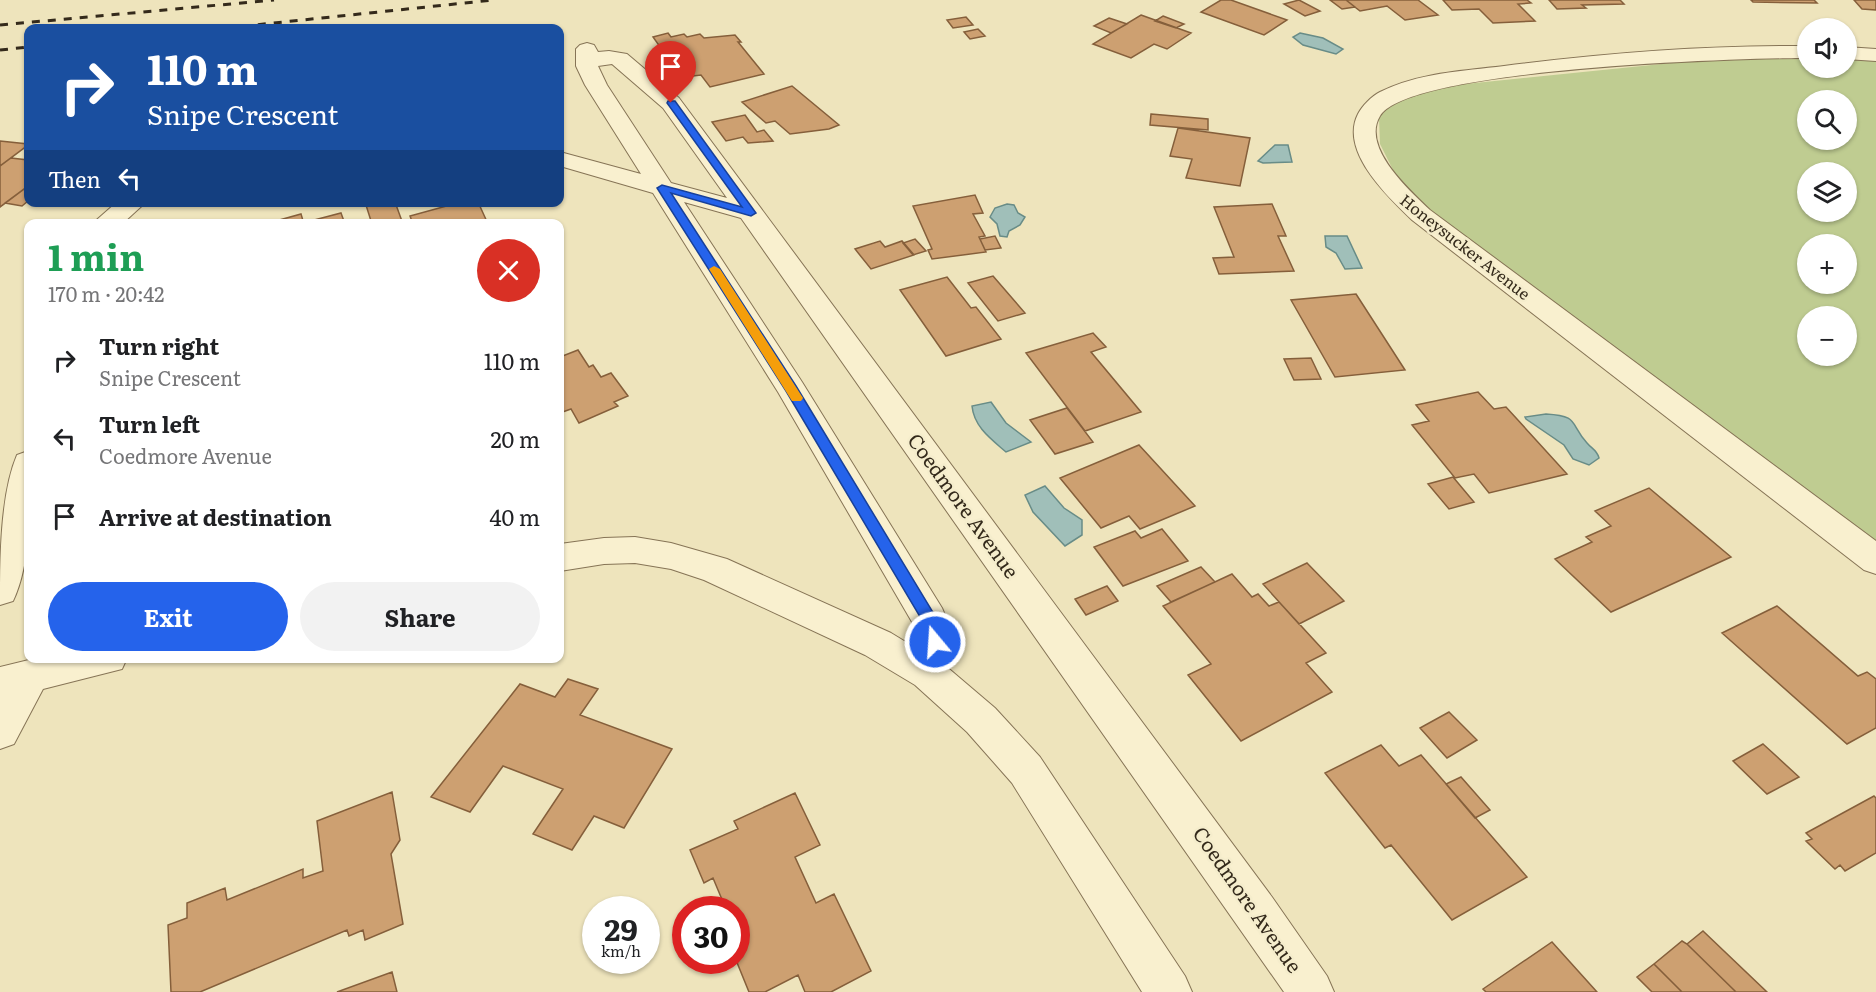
<!DOCTYPE html>
<html lang="en">
<head>
<meta charset="utf-8">
<style>
  body { margin:0; font-family:Literata,serif; background:#f2f2f2; color:#202124; height:100vh; display:flex; flex-direction:column; font-size:22px; white-space:nowrap }
  * { box-sizing:border-box; margin:0 }
  p { font-size:20px; color:#757577 }
  .icon { flex:none; width:33px; height:33px; fill:none; stroke:currentColor; stroke-width:2; stroke-linecap:round; stroke-linejoin:round }
  .map { position:relative; flex:1; overflow:hidden }
  .drawer { position:absolute; left:24px; top:219px; width:540px; height:444px; display:flex; flex-direction:column; background:#fff; border-radius:12px; box-shadow:0 2px 4px #0004 }
  .drawer>* { flex:none }
  .guide { position:absolute; left:24px; top:24px; width:540px; height:183px; border-radius:12px; box-shadow:0 2px 4px #0004; background:#1a4fa0; color:#fff; overflow:hidden }
  .controls { position:absolute; left:1797px; top:18px; display:grid; gap:12px }
  .controls a { display:grid; place-items:center; width:60px; height:60px; border-radius:50%; background:#fff; box-shadow:0 2px 4px #0004; font-size:30px }
  .speed { position:absolute; left:582px; top:896px; display:flex; gap:12px; font-size:30px; font-weight:700; text-align:center }
  .speed>* { display:grid; place-content:center; width:78px; height:78px; border-radius:50%; background:#fff; box-shadow:0 2px 4px #0004; line-height:1 }
  .speed small { font-size:15px; font-weight:400 }
  .speed .limit { border:9px solid #d22; background:#fff; color:#111 }
  .pin { position:absolute; display:grid; place-items:center; width:51px; height:51px; color:#fff; margin:-62px -26px; border-radius:50% 50% 50% 0; rotate:-45deg; box-shadow:0 0 6px #0007 }
  .pin .icon { rotate:45deg }
  .me { position:absolute; width:66px; margin:-33px; rotate:342deg; stroke-linejoin:round; filter:drop-shadow(0 0 4px #0008) }
  .turn { display:flex; align-items:center; gap:21px; height:126px; padding:0 24px; font-size:27px }
  .turn .icon { width:78px; height:78px; stroke-width:2.5 }
  .turn b { display:block; font-size:42px; line-height:51px }
  .then { display:flex; align-items:center; height:57px; padding:0 24px; background:#0003; gap:12px; font-size:22px }
  .round { display:grid; place-items:center; flex:none; width:63px; height:63px; border-radius:32px; background:#f2f2f2 }
  .headline { display:flex; align-items:center; justify-content:space-between; height:102px; padding:0 24px }
  h1 { font-size:36px; font-weight:700; line-height:45px; color:#1e9e55 }
  .primary-button { display:flex; gap:12px; margin-top:auto; padding:12px 24px }
  .primary-button a { flex:1; height:69px; border-radius:36px; background:#2563eb; color:#fff; font-size:24px; font-weight:700; line-height:69px; text-align:center }
  .primary-button a+a { background:#f2f2f2; color:#202124 }
  ul { padding:0; list-style:none }
  li { display:flex; align-items:center; gap:18px; height:78px; padding:0 24px }
  li div { flex:1 }
  li b { display:block; font-size:22px }
  li em { font-style:normal }
  .map>svg:first-child { display:block }
  .green { fill:#bfcc91; fill-rule:evenodd }
  .water { fill:#a0bfb9; stroke:#688c87; stroke-width:1.5 }
  .building { fill:#cda071; stroke:#855f3b; stroke-width:1.5 }
  .lines { fill:none; stroke-linecap:round; stroke-linejoin:round }
  .minor-casing { stroke:#867456; stroke-width:2 }
  .minor { fill:#f9f0cf; fill-rule:evenodd }
  .rail { stroke:#342a1b; stroke-width:3; stroke-dasharray:8 8; stroke-linecap:butt }
  .route { fill:#2563eb; stroke:#184099; stroke-width:1.5 }
  .slow { fill:#f59e0b }
  .labels { text-anchor:middle; stroke-width:5; stroke-linejoin:round; paint-order:stroke }
  .far-street-label { font-size:16px; fill:#342a1b; stroke:#f5edcc }
  .street-label { font-size:20px; fill:#342a1b; stroke:#f5edcc }
</style>
</head>
<body>
<div class="map">
<svg width="1876" height="992" viewBox="0 0 1876 992">
  <rect width="100%" height="100%" fill="#eee4bc"/>
  <path class="green" d="M 1807,56 L 1808,68 L 1846,68 L 1847,58 L 1876,59 L 1876,542 L 1452,230 L 1398,180 L 1380,144 L 1379,118 L 1392,101 L 1446,86 L 1691,61 ZM 1808,100 L 1846,100 L 1846,140 L 1808,140 ZM 1808,172 L 1846,172 L 1846,212 L 1808,212 ZM 1808,244 L 1846,244 L 1846,284 L 1808,284 ZM 1808,316 L 1846,316 L 1846,356 L 1808,356 Z"/>
  <path class="water" d="M 1300,33 L 1323,38 L 1343,49 L 1336,54 L 1303,45 L 1293,37 Z
    M 1275,145 L 1288,145 L 1292,162 L 1263,163 L 1258,161 Z
    M 1007,204 L 1014,205 L 1018,213 L 1025,217 L 1020,225 L 1009,231 L 1007,237 L 1000,236 L 997,224 L 990,217 L 995,208 Z
    M 1325,236 L 1347,236 L 1362,268 L 1345,269 L 1336,253 L 1326,247 Z
    M 991,402 L 1006,423 L 1031,442 L 1006,452 C 991,439 974,427 972,406 Z
    M 1546,414 C 1580,416 1569,423 1587,443 C 1592,449 1597,450 1599,458 L 1589,465 L 1573,459 L 1564,445 L 1526,419 L 1525,417 Z
    M 1045,486 L 1064,508 L 1082,520 L 1082,535 L 1065,546 L 1033,512 L 1025,495 Z"/>
  <path class="building" d="M 1221,0 L 1231,0 L 1287,20 L 1264,35 L 1201,12 Z
    M 1299,0 L 1320,11 L 1305,16 L 1284,4 Z
    M 1330,0 L 1346,0 L 1355,7 L 1342,9 Z
    M 1346,0 L 1418,0 L 1438,15 L 1405,20 L 1387,6 L 1360,11 Z
    M 1443,0 L 1527,0 L 1531,3 L 1518,4 L 1535,21 L 1493,23 L 1479,9 L 1452,10 Z
    M 1549,0 L 1620,0 L 1624,4 L 1582,5 L 1586,8 L 1557,9 Z
    M 1751,0 L 1814,0 L 1817,3 L 1753,2 Z
    M 1854,0 L 1876,0 L 1876,10 L 1862,9 Z
    M 1141,15 L 1191,33 L 1167,49 L 1154,44 L 1131,58 L 1093,44 Z
    M 1163,16 L 1184,24 L 1176,28 L 1155,21 Z
    M 966,17 L 973,25 L 953,28 L 947,20 Z
    M 1109,18 L 1127,24 L 1111,33 L 1094,26 Z
    M 978,29 L 985,36 L 970,39 L 964,32 Z
    M 668,33 L 671,37 L 684,34 L 687,37 L 700,34 L 704,38 L 735,35 L 741,42 L 738,42 L 764,74 L 710,87 L 701,75 L 693,76 L 680,58 L 670,61 L 653,37 Z
    M 792,86 L 839,125 L 829,129 L 790,134 L 775,121 L 766,123 L 742,102 Z
    M 1151,114 L 1208,119 L 1208,130 L 1150,125 Z
    M 745,115 L 757,132 L 764,130 L 773,141 L 748,143 L 743,137 L 726,141 L 712,122 Z
    M 1178,128 L 1250,138 L 1240,186 L 1186,178 L 1192,159 L 1170,156 Z
    M 0,141 L 28,144 L 28,145 L 0,166 Z
    M 11,158 L 28,160 L 28,186 L 0,207 L 0,166 Z
    M 28,186 L 28,201 L 22,206 L 5,203 Z
    M 975,195 L 983,213 L 973,214 L 985,236 L 979,237 L 986,252 L 932,259 L 928,250 L 932,249 L 913,206 Z
    M 365,202 L 395,202 L 403,224 L 372,224 Z
    M 461,202 L 478,202 L 488,224 L 413,224 L 410,216 Z
    M 1272,204 L 1286,236 L 1278,236 L 1294,271 L 1219,274 L 1213,258 L 1234,257 L 1214,207 Z
    M 341,213 L 345,224 L 315,224 L 314,220 Z
    M 301,214 L 304,224 L 265,224 Z
    M 995,236 L 1001,248 L 985,250 L 980,239 Z
    M 915,239 L 926,251 L 913,255 L 903,243 Z
    M 880,241 L 885,247 L 902,241 L 914,255 L 871,269 L 855,249 Z
    M 993,276 L 1025,313 L 998,321 L 968,283 Z
    M 947,277 L 971,308 L 976,307 L 1001,339 L 946,356 L 900,290 Z
    M 1356,294 L 1405,370 L 1335,377 L 1291,300 Z
    M 1093,333 L 1106,347 L 1091,352 L 1141,412 L 1085,431 L 1026,353 Z
    M 578,350 L 589,367 L 593,365 L 601,377 L 611,373 L 628,396 L 614,402 L 618,406 L 579,423 L 571,409 L 560,413 L 560,357 Z
    M 1311,358 L 1321,379 L 1294,380 L 1284,359 Z
    M 1478,392 L 1494,409 L 1506,407 L 1567,474 L 1489,493 L 1474,474 L 1455,478 L 1412,425 L 1429,421 L 1416,405 Z
    M 1067,408 L 1093,442 L 1055,454 L 1030,420 Z
    M 1139,445 L 1195,506 L 1140,529 L 1129,516 L 1101,528 L 1060,478 Z
    M 1453,477 L 1474,502 L 1449,509 L 1428,484 Z
    M 1649,488 L 1731,557 L 1611,612 L 1555,559 L 1592,542 L 1586,537 L 1611,526 L 1595,511 Z
    M 1162,529 L 1188,561 L 1123,586 L 1094,547 L 1135,531 L 1141,538 Z
    M 1307,563 L 1344,601 L 1299,624 L 1263,584 Z
    M 1201,567 L 1215,582 L 1171,602 L 1157,586 Z
    M 1232,574 L 1252,597 L 1258,594 L 1269,606 L 1279,602 L 1326,653 L 1306,663 L 1332,692 L 1241,741 L 1188,675 L 1211,664 L 1163,606 Z
    M 1107,586 L 1118,601 L 1086,615 L 1075,599 Z
    M 1777,606 L 1858,676 L 1867,672 L 1876,679 L 1876,728 L 1847,744 L 1722,633 Z
    M 568,679 L 598,689 L 580,715 L 672,749 L 624,828 L 594,816 L 572,850 L 533,834 L 563,789 L 503,766 L 470,812 L 431,797 L 520,684 L 555,697 Z
    M 1449,712 L 1477,740 L 1447,758 L 1420,728 Z
    M 1763,744 L 1799,777 L 1767,794 L 1733,761 Z
    M 1381,745 L 1399,766 L 1421,755 L 1527,877 L 1452,920 L 1391,845 L 1385,848 L 1325,773 Z
    M 1461,777 L 1490,810 L 1475,818 L 1446,784 Z
    M 392,792 L 400,840 L 391,854 L 403,924 L 365,940 L 363,930 L 349,936 L 347,930 L 200,992 L 171,992 L 168,925 L 187,918 L 187,903 L 225,888 L 227,900 L 303,869 L 303,878 L 323,871 L 317,821 Z
    M 795,793 L 820,845 L 795,857 L 816,903 L 834,894 L 871,971 L 831,992 L 805,992 L 798,975 L 765,992 L 749,992 L 736,960 L 736,956 L 744,953 L 736,934 L 736,909 L 726,909 L 713,878 L 704,883 L 690,850 L 738,829 L 734,821 Z
    M 1874,796 L 1876,798 L 1876,853 L 1845,871 L 1840,865 L 1835,869 L 1806,841 L 1812,839 L 1806,833 Z
    M 1703,931 L 1767,992 L 1736,992 L 1687,944 Z
    M 1682,941 L 1687,944 L 1736,992 L 1682,992 L 1654,964 Z
    M 1552,942 L 1597,992 L 1486,992 L 1483,989 Z
    M 1654,964 L 1682,992 L 1652,992 L 1637,977 Z
    M 392,972 L 397,992 L 337,992 Z"/>
  <g class="lines">
    <g class="minor-casing">
      <path id="minor" d="M 587,43 L 594,45 L 598,52 L 609,51 L 627,54 L 679,98 L 1272,897 L 1327,976 L 1334,992 L 1284,992 L 741,218 L 684,202 L 802,382 L 942,608 L 953,634 L 948,668 L 995,708 L 1040,757 L 1185,976 L 1192,992 L 1142,992 L 1012,783 L 967,732 L 915,685 L 865,655 L 704,580 L 671,569 L 635,563 L 604,564 L 560,571 L 560,544 L 604,538 L 635,537 L 671,543 L 727,559 L 891,633 L 914,647 L 917,634 L 912,622 L 778,392 L 653,193 L 560,166 L 560,152 L 641,174 L 585,85 L 576,66 L 576,49 L 580,45 ZM 612,64 L 663,108 L 727,198 L 671,183 L 607,85 L 598,66 Z
        M 1808,46 L 1808,58 C 1743,58 1409,68 1380,116 C 1361,147 1409,190 1430,210 L 1876,541 L 1876,574 L 1864,570 L 1412,220 C 1388,197 1339,151 1358,114 C 1362,106 1372,96 1380,92 C 1417,73 1463,71 1504,66 C 1605,53 1706,45 1808,46 Z
        M 1846,47 L 1876,49 L 1876,61 L 1846,59 Z
        M 117,202 L 146,202 L 122,224 L 92,224 Z
        M 28,451 C 33,491 31,565 13,601 L 0,605 C 0,560 0,495 17,455 Z
        M 37,658 L 127,658 L 122,669 L 43,689 L 14,744 L 0,749 L 0,667 Z"/>
    </g>
    <use href="#minor" class="minor"/>
    <path class="rail" d="M 0,25 L 274,0
      M 226,28 L 493,0
      M 0,50 L 28,47"/>
  </g>
  <path class="route" d="M 668,101 L 675,101 L 756,213 L 751,216 L 671,193 L 796,386 L 934,614 L 943,634 L 940,647 L 935,648 L 930,647 L 922,620 L 786,391 L 657,188 L 662,185 L 742,207 L 667,103 Z"/>
  <path class="slow" d="M 714,266 L 720,269 L 801,395 L 803,398 L 801,401 L 792,401 L 709,269 Z"/>
  <g class="labels">
    <g class="far-street-label">
      <text transform="translate(1465 247) rotate(38)" y="6">Honeysucker Avenue</text>
    </g>
    <g class="street-label">
      <text transform="translate(963 506) rotate(54)" y="7">Coedmore Avenue</text>
      <text transform="translate(1247 900) rotate(55)" y="7">Coedmore Avenue</text>
    </g>
  </g>
</svg>
<div class="controls">
<a><svg class="icon" aria-label="sound" viewBox="0 0 24 24"><path d="M4 9h4l5-4v14l-5-4H4zM17 9q2 3 0 6"/></svg></a>
<a><svg class="icon" aria-label="search" viewBox="0 0 24 24"><circle cx="10" cy="10" r="6"/><path d="M15 15l6 6"/></svg></a>
<a><svg class="icon" aria-label="layers" viewBox="0 0 24 24"><path d="M12 4l9 5-9 5-9-5zM3 14l9 5 9-5"/></svg></a>
<a>+</a>
<a>−</a>
</div>
<div class="speed"><div>29<small>km/h</small></div><div class="limit">30</div></div>
<div class="pin" style="left:671px;top:103px;background:#d93025"><svg class="icon" aria-label="arrive" viewBox="0 0 24 24"><path d="M6 21V4h12l-3 4 3 4H6"/></svg></div>
<svg class="me" style="left:935px;top:642px" viewBox="-20 -20 40 40"><circle r="17" fill="#2563eb" stroke="#fff" stroke-width="3"/><path d="M0-11L8 9 0 5-8 9z" fill="#fff"/></svg>
<div class="guide">
<div class="turn"><svg class="icon" aria-label="right" viewBox="0 0 24 24"><path d="M7 20v-9h11M14 6l5 5-5 5"/></svg><div><b>110 m</b>Snipe Crescent</div></div>
<div class="then">Then<svg class="icon" aria-label="left" viewBox="0 0 24 24"><path d="M17 20v-9H6M10 6l-5 5 5 5"/></svg></div>
</div>
<section class="drawer">
<div class="headline"><div><h1>1 min</h1><p>170 m · 20:42</p></div><a class="round" style="background:#d93025;color:#fff"><svg class="icon" aria-label="close" viewBox="0 0 24 24"><path d="M6 6l12 12M18 6L6 18"/></svg></a></div>
<ul>
<li><svg class="icon" aria-label="right" viewBox="0 0 24 24"><path d="M7 20v-9h11M14 6l5 5-5 5"/></svg><div><b>Turn right</b><p>Snipe Crescent</p></div><em>110 m</em></li>
<li><svg class="icon" aria-label="left" viewBox="0 0 24 24"><path d="M17 20v-9H6M10 6l-5 5 5 5"/></svg><div><b>Turn left</b><p>Coedmore Avenue</p></div><em>20 m</em></li>
<li><svg class="icon" aria-label="arrive" viewBox="0 0 24 24"><path d="M6 21V4h12l-3 4 3 4H6"/></svg><div><b>Arrive at destination</b></div><em>40 m</em></li>
</ul>
<div class="primary-button"><a>Exit</a><a>Share</a></div>
</section>
</div>
</body>
</html>
